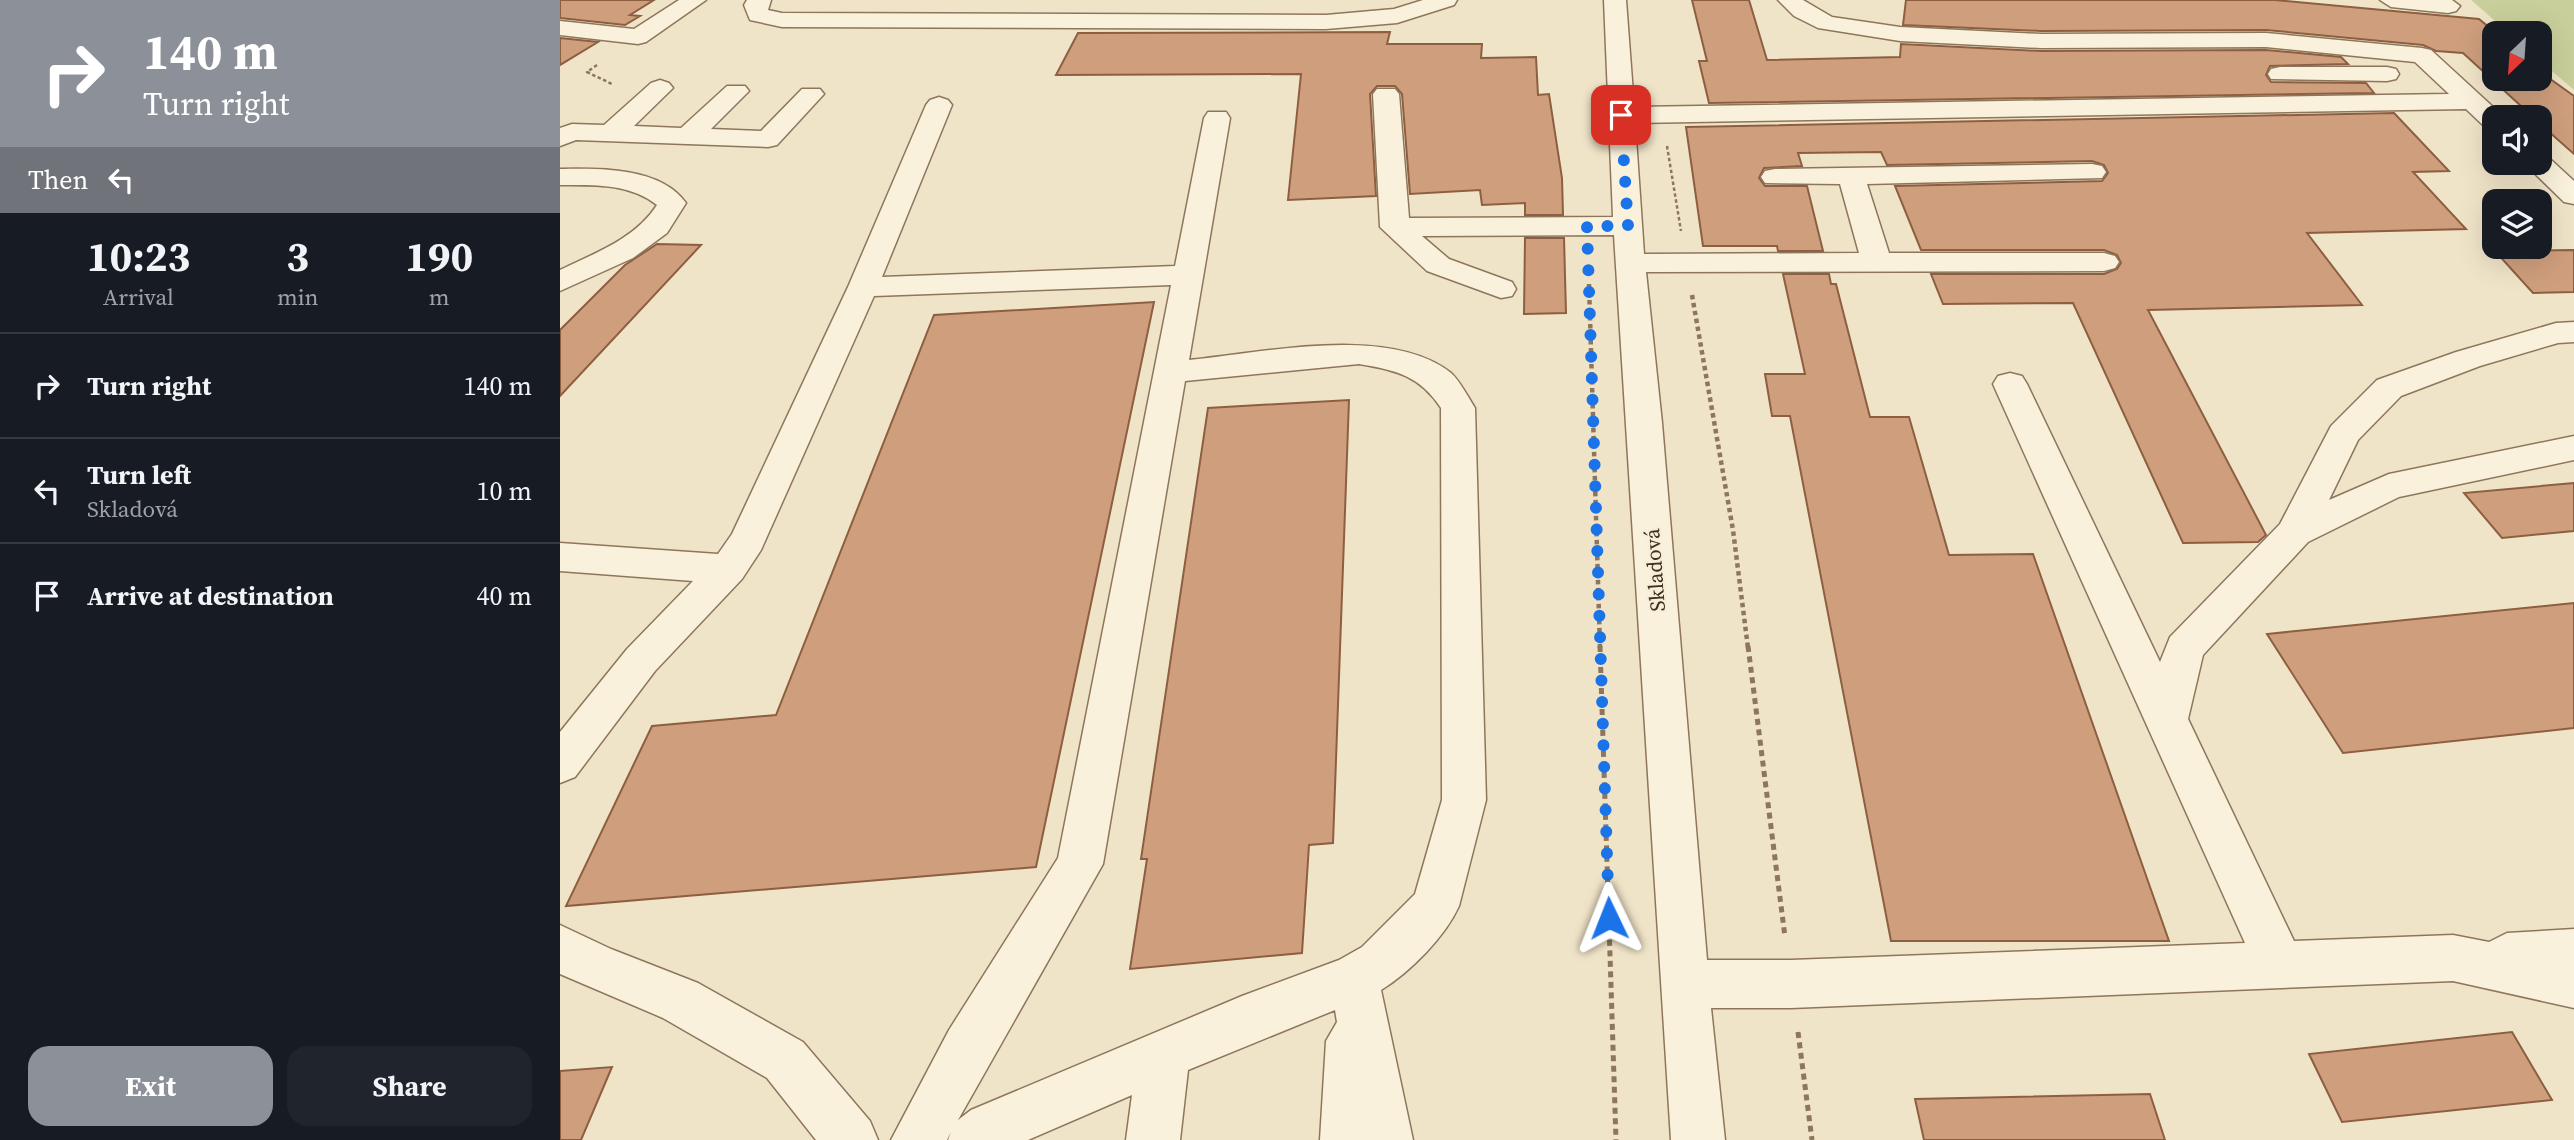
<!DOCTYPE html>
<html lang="en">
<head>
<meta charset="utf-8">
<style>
  body { margin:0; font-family:"Source Serif 4",serif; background:#20242c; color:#f1f3f6; height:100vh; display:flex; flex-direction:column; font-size:26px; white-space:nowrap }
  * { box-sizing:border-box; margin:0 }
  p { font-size:23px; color:#9ea1a6 }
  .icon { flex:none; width:38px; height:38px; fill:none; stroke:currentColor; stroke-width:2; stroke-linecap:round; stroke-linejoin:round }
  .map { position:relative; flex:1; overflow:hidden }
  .panel { display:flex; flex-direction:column; background:#171b24; width:560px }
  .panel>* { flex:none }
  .banner { background:#8c9099; color:#fff; overflow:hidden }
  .needle { width:46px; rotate:205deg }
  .controls { position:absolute; left:1922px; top:21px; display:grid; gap:14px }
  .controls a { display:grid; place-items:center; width:70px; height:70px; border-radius:14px; background:#171b24; box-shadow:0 7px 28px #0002; font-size:35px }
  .pin { position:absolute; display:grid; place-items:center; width:60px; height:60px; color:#fff; margin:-30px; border-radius:14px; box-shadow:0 4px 10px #0006 }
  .me { position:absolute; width:77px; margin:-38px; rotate:358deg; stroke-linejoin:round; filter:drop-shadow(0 0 5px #0008) }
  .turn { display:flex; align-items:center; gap:24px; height:147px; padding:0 28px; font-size:32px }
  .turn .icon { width:91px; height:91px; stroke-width:2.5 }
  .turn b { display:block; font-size:49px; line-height:60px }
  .then { display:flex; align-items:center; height:66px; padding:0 28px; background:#0003; gap:14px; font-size:26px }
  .eta { display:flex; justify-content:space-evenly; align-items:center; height:119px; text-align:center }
  .eta b { font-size:42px; font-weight:700; line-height:49px }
  .button { display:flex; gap:14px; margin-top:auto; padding:14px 28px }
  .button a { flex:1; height:80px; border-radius:21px; background:#8c9099; color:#fff; font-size:28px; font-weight:700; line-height:80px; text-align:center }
  .button a+a { background:#20242c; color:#f1f3f6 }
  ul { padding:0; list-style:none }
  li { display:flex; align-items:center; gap:21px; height:105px; padding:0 28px; border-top:2px solid #363941 }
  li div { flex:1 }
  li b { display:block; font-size:26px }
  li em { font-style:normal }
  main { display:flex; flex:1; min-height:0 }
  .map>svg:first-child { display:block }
  .green { fill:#c9cf9b }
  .building { fill:#cf9f7d; stroke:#8d5f41; stroke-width:2 }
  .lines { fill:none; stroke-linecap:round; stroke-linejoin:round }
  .minor-casing { stroke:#8d765c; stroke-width:3 }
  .path-far2 { stroke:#8d765c; stroke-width:2.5; stroke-dasharray:3.5 2.5; stroke-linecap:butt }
  .path-far1 { stroke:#8d765c; stroke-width:4.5; stroke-dasharray:4.5 3.5; stroke-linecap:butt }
  .path { stroke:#8d765c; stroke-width:5; stroke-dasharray:6 4.5; stroke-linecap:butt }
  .minor { fill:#faf1dc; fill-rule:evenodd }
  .route { stroke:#1a73e8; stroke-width:12; stroke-dasharray:0 21.6 }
  .labels { text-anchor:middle; stroke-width:5; stroke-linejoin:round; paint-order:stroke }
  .street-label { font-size:21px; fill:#3d2e20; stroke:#f7eed8 }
</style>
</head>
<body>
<main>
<section class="panel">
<div class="banner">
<div class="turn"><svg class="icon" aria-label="right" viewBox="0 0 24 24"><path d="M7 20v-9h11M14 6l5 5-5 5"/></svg><div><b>140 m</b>Turn right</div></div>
<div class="then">Then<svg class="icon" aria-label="left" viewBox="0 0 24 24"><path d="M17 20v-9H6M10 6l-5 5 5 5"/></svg></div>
</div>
<div class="eta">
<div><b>10:23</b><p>Arrival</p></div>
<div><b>3</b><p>min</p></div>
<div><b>190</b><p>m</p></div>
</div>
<ul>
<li><svg class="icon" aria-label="right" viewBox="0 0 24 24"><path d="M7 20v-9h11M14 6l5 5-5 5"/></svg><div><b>Turn right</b></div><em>140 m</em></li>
<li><svg class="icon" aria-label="left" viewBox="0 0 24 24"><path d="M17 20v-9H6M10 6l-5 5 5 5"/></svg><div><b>Turn left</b><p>Skladová</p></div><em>10 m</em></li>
<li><svg class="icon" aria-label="arrive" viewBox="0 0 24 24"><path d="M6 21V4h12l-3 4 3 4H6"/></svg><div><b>Arrive at destination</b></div><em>40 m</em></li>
</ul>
<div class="button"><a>Exit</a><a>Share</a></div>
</section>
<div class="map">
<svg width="2014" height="1140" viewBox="0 0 2014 1140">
  <rect width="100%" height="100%" fill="#f0e4c8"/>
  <path class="green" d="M 1911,0 L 2014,0 L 2014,90 L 1979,60 L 1979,33 L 1949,33 Z"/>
  <path class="building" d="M 0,0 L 94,0 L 70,15 L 80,16 L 65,25 L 0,18 Z
    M 1132,0 L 1189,0 L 1207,60 L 1340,57 L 1341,44 L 1481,51 L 1706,50 L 1781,57 L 1788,64 L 1710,66 L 1706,75 L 1711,82 L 1806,83 L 1814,93 L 1149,103 L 1139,61 L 1147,61 Z
    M 1346,0 L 1715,0 L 1919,19 L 1936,33 L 1934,79 L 1979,79 L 1979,71 L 2014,96 L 2014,154 L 1979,123 L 1979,117 L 1973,117 L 1903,53 L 1876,51 L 1863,45 L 1706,30 L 1481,31 L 1343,25 Z
    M 830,32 L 827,44 L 922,44 L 921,58 L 976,57 L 978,95 L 989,94 L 1002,178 L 1003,215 L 965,215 L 965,203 L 922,205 L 920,190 L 850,194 L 842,94 L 835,86 L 817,86 L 810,94 L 816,196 L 728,200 L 741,74 L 496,75 L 518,33 Z
    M 0,38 L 38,42 L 0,65 Z
    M 1834,113 L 1889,171 L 1853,172 L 1906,229 L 1747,233 L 1802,305 L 1588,310 L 1706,535 L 1698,542 L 1623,543 L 1513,303 L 1383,304 L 1371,274 L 1544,274 L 1557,269 L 1561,263 L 1557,255 L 1544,250 L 1361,250 L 1335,186 L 1542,181 L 1548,173 L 1544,165 L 1532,161 L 1327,165 L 1321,152 L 1238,153 L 1242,166 L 1204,168 L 1199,178 L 1205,186 L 1247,186 L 1263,251 L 1218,251 L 1217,246 L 1143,246 L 1126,127 Z
    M 965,238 L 1004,238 L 1006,313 L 964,314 Z
    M 97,244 L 141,245 L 0,396 L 0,330 L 65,265 Z
    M 2014,250 L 2014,292 L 1973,293 L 1935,251 Z
    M 1223,274 L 1269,274 L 1271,284 L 1276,284 L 1310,417 L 1349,417 L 1389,555 L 1473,554 L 1609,941 L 1331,941 L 1230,416 L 1212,416 L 1205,374 L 1245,374 Z
    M 594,302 L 476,867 L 6,906 L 92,726 L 216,715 L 374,315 Z
    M 789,400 L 773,843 L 749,845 L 742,953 L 570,969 L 587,859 L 581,859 L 648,408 Z
    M 2014,483 L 2014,531 L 1942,538 L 1904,493 Z
    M 2014,603 L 2014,728 L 1783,753 L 1707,634 Z
    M 1952,1032 L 1992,1100 L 1782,1122 L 1749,1054 Z
    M 52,1067 L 21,1140 L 0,1140 L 0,1071 Z
    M 1590,1094 L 1605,1140 L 1364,1140 L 1355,1099 Z"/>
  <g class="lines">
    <g class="minor-casing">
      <path id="minor" d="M 119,0 L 146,0 L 86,42 L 78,44 L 0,35 L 0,21 L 74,29 Z
        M 187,0 L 211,0 L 208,10 L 222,13 L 766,15 L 834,9 L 863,0 L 897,0 L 894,5 L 837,23 L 766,29 L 222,27 L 190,20 L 184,5 Z
        M 1044,0 L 1066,0 L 1074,107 L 1889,94 L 1855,62 L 1706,47 L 1481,48 L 1340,41 L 1258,28 L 1234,16 L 1218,0 L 1243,0 L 1272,17 L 1340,27 L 1481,34 L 1706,33 L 1862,48 L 1871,50 L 1944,117 L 1934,117 L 1934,129 L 1925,127 L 1906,109 L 1075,123 L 1084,254 L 1299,253 L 1280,184 L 1205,183 L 1201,177 L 1205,171 L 1215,169 L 1532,164 L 1542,166 L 1546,172 L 1542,178 L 1307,184 L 1329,253 L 1544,253 L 1555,256 L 1559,262 L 1555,268 L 1544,271 L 1086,272 L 1102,423 L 1147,960 L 1231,960 L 1685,943 L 1433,384 L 1438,376 L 1450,373 L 1462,376 L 1467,384 L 1600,662 L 1610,637 L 1720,524 L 1771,426 L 1817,380 L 1896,352 L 1996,323 L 2014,322 L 2014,342 L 1998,343 L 1920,366 L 1841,396 L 1798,440 L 1769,500 L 1829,474 L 2014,436 L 2014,460 L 1839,497 L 1748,542 L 1643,655 L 1628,719 L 1734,941 L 1893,935 L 1929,942 L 1947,933 L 2014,929 L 2014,1008 L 1893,981 L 1231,1008 L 1151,1008 L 1165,1140 L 1111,1140 L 1054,235 L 862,236 L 889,259 L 952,282 L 956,289 L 952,296 L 941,298 L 867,271 L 820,227 L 813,94 L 817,89 L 835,89 L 839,94 L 849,218 L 1053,217 Z
        M 1820,0 L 1892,0 L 1900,6 L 1896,11 L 1888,13 L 1831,7 Z
        M 1720,67 L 1827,67 L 1836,69 L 1839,74 L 1836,79 L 1827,81 L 1711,79 L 1708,74 L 1711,69 Z
        M 100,80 L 109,83 L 113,88 L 74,126 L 121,128 L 167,86 L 185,86 L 189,91 L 151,129 L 201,131 L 242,89 L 260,89 L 264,94 L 217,145 L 208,147 L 16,140 L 0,146 L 0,128 L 12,124 L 44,125 L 91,83 Z
        M 379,97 L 388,100 L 392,105 L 322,277 L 615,266 L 644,118 L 648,112 L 666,112 L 670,118 L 629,360 C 702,353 830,324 891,373 C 900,381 908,397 915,408 L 926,800 L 899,906 C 885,937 850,972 821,990 L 853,1140 L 760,1140 L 766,1041 L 777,1022 L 775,1010 L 628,1070 L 620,1140 L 566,1140 L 572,1095 L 468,1140 L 388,1140 L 391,1132 L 387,1140 L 331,1140 L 389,1030 L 498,858 L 611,285 L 314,296 L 201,550 L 182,579 L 95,671 L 15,777 L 0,783 L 0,732 L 67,649 L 133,581 L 0,571 L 0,543 L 158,554 L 172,534 L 288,287 L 366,105 L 370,100 ZM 799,364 C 836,370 860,376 881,408 L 882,800 L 855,894 L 802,947 L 779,960 L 682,996 L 411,1110 L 398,1120 L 543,864 L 625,381 Z
        M 1979,155 L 1988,157 L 2014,181 L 2014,204 L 2004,202 L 1964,163 L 1979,163 Z
        M 0,169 C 39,168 101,167 126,203 L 107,233 L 73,258 L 0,291 L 0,270 C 35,253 75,239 97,205 C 69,183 34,185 0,185 Z
        M 0,925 L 51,949 L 138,983 L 243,1042 L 310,1121 L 318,1140 L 256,1140 L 207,1078 L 103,1018 L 0,974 Z"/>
    </g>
    <path class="path-far2" d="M 37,65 L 27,72 L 52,84
      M 1107,146 L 1121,231"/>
    <path class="path-far1" d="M 1029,284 L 1040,648
      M 1132,295 L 1173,530 L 1188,648"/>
    <path class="path" d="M 1040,646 L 1056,1140
      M 1188,646 L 1225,937
      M 1238,1032 L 1252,1140"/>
    <use href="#minor" class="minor"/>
  </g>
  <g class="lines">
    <path class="route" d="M 1049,918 L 1027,226 L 1068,226 L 1061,115"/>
  </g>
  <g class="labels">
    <g class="street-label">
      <text transform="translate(1095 570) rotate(-94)" y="7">Skladová</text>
    </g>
  </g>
</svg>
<div class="controls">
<a><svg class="needle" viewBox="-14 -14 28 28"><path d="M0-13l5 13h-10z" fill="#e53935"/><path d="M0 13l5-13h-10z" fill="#9ea1a6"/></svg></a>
<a><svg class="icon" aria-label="sound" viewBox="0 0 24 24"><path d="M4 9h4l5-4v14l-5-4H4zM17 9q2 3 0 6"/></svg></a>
<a><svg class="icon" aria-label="layers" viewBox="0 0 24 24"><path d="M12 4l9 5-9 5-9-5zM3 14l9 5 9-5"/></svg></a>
</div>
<div class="pin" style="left:1061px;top:115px;background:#d93025"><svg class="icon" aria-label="arrive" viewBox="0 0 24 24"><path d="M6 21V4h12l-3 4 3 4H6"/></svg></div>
<svg class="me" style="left:1049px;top:918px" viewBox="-20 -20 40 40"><path d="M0-17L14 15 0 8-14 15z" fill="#1a73e8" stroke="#fff" stroke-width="4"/></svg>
</div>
</main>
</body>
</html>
